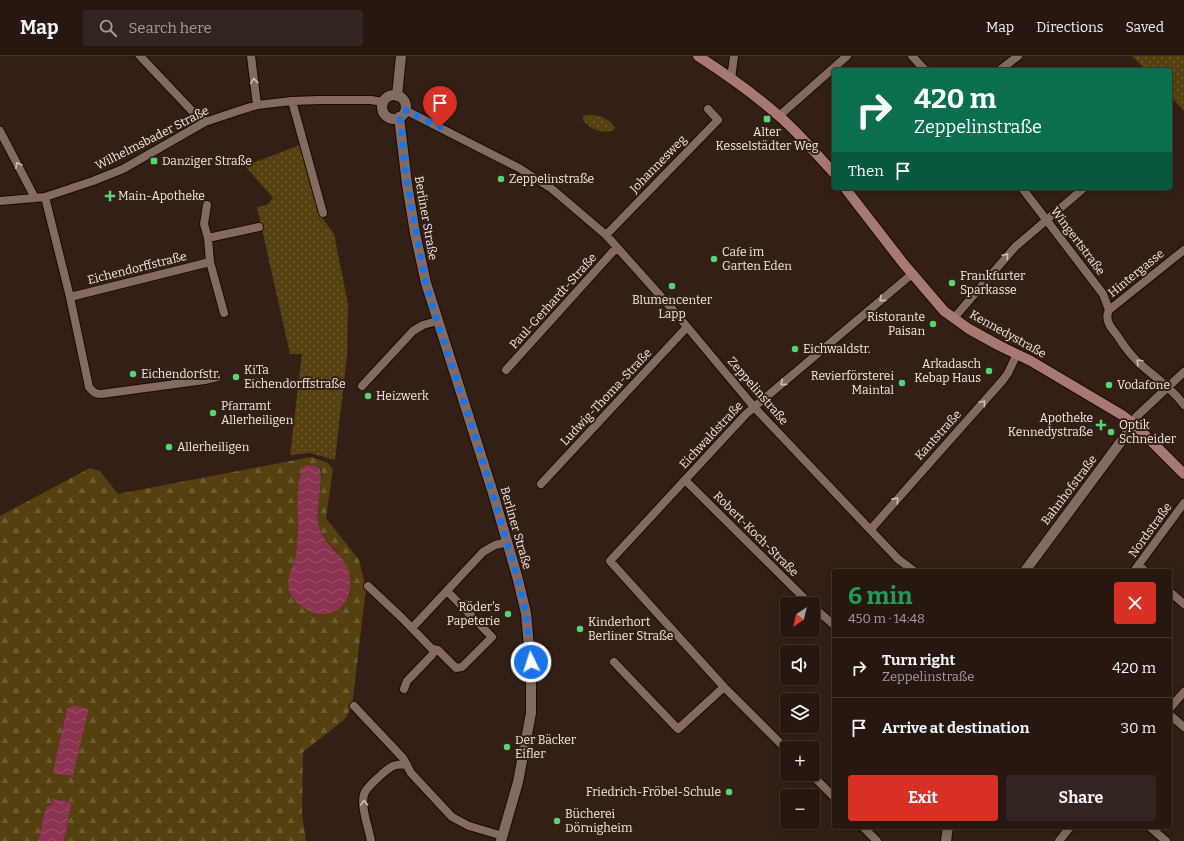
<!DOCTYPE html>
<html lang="en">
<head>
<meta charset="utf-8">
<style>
  body { margin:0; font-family:Bitter,serif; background:#32241e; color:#f1f3f6; height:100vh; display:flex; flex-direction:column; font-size:15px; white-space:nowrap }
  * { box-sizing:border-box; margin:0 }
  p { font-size:13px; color:#a49f9f }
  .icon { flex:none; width:22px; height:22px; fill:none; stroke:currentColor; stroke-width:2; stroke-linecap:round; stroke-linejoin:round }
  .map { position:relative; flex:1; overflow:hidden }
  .details { position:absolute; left:832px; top:513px; width:340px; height:260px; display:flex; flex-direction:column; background:#261710; border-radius:4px; box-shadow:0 2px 10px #0003,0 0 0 1px #423630 }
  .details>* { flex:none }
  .guide { position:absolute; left:832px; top:12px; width:340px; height:122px; border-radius:4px; box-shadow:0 2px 10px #0003,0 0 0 1px #423630; background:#0b6e4f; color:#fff; overflow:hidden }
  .needle { width:26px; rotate:215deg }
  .buttons { position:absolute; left:780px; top:541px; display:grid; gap:8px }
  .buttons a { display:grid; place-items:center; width:40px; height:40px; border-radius:4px; background:#261710; box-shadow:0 2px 10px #0003,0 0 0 1px #423630; font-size:20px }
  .pin { position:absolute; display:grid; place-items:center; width:34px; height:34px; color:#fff; margin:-41px -17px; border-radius:50% 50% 50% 0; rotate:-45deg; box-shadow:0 0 4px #0007 }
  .pin .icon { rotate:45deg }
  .me { position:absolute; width:44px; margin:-22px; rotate:356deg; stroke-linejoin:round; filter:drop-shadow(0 0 3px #0008) }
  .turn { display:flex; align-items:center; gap:14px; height:84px; padding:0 16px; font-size:18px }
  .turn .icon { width:52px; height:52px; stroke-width:2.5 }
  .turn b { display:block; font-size:28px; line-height:34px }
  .then { display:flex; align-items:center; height:38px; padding:0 16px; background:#0003; gap:8px; font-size:15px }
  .round { display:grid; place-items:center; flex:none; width:42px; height:42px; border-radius:4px; background:#32241e }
  .summary { display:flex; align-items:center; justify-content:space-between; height:68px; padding:0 16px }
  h1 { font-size:24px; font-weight:700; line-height:30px; color:#1e9e55 }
  .primary-button { display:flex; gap:8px; margin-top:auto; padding:8px 16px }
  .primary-button a { flex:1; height:46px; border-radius:4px; background:#d93025; color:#fff; font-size:16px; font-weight:700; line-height:46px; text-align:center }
  .primary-button a+a { background:#32241e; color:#f1f3f6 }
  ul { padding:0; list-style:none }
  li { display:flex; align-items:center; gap:12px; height:60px; padding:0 16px; border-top:1px solid #423630 }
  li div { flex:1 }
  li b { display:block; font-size:15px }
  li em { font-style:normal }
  header { display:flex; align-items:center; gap:24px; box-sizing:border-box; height:56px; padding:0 20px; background:#261710; border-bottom:1px solid #423630 }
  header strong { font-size:19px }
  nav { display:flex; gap:22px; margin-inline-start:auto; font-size:14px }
  .search { width:280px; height:36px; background:#32241e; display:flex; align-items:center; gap:10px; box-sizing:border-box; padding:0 14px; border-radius:4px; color:#a49f9f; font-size:15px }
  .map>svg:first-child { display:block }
  .green { fill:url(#green-dots) }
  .forest { fill:url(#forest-firs); fill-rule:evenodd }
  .water { fill:url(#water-waves) }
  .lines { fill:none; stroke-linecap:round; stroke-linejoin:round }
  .minor-casing { stroke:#1a0803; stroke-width:10 }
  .tertiary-casing { stroke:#1a0803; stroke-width:12 }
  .secondary-casing { stroke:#1a0803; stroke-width:12 }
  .minor { stroke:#846b61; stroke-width:8 }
  .tertiary { stroke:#846b61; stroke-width:10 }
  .secondary { stroke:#a87971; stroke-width:10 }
  .oneway { stroke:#cfbdb6 }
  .route { stroke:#1a73e8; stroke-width:7; stroke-dasharray:0 12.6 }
  .poi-dot { fill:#54d672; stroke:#331f16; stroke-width:1.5 }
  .labels { text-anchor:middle; stroke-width:4; stroke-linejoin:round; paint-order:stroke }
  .poi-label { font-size:12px; fill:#f7e9e3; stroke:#331f16; text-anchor:start }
  .street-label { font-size:12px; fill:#f7e9e3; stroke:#331f16 }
</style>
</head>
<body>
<header>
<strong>Map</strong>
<div class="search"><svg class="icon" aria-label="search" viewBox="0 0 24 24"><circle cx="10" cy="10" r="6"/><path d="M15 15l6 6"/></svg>Search here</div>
<nav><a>Map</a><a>Directions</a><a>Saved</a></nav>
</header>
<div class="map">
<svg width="1184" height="785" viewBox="0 0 1184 785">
  <defs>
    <pattern id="green-dots" width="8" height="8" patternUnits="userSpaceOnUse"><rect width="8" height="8" fill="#554110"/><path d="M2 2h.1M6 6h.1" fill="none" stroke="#6e5c33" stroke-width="1.8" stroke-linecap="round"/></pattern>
    <pattern id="forest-firs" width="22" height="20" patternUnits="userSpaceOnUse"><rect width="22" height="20" fill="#554110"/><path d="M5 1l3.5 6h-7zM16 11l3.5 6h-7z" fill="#6e5c33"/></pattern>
    <pattern id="water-waves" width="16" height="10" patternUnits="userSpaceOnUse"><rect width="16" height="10" fill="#8b3351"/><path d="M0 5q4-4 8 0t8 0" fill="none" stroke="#9c516a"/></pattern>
  </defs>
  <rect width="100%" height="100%" fill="#331f16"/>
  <path class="green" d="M 1132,0 L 1184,0 L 1184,55 L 1170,40 L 1170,14 L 1146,14 Z
    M 586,59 C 597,58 609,62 615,72 L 614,74 C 603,79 590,73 583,64 L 583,60 Z
    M 300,89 L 320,159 L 334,178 L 348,248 L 347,300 L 335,404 L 310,397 L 290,399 L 302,298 L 290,298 L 257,151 L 267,149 L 273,142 L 245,110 Z"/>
  <path class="forest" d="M 311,401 L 328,407 L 333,413 L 326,462 L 359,504 L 366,532 L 352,650 L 344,664 L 303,696 L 302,758 L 306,785 L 64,785 L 72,746 L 53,743 L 52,749 L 46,751 L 38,785 L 0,785 L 0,460 L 90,412 L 100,415 L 118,438 ZM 315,410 L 321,412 C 324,432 313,452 319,471 C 322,483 329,487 337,496 C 339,499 341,503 343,506 C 350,519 351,524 350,539 L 294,508 L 296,497 L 298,473 L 299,429 ZM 73,649 L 89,653 L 73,720 L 53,718 L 57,696 L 67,653 Z"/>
  <path class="water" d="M 306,409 L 315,410 L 320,412 C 324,432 314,451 319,470 C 324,493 348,497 350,523 C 351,532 350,539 345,546 C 341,554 330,558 322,558 C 309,557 293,547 289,534 C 286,521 294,510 296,498 C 297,490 297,482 298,474 C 299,458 294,420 306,409 Z
    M 73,649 L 89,653 L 73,720 L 53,718 L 57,696 L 67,653 Z
    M 53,743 L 72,746 L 64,785 L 38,785 L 46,751 L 52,749 Z"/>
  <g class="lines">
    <g class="minor-casing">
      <path id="minor" d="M 140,0 L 193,56 L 205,66
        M 251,0 L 257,49
        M 912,0 L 925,14
        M 1000,14 L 1018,0
        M 731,23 L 734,0
        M 292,45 L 323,157
        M 405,54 L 519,112 L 552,133 L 606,179 L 673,254 L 754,351 L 898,503 L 914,515
        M 779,60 L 847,0
        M 0,75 L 35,142
        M 1022,132 L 1103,238 L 1109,254
        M 45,141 L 70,241 L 89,331 C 93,336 95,338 101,338 L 205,324 L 217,321
        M 0,145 L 45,141 L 93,125 L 123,113 L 205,66 L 238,55 L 257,49 L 292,45 L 319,44 L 371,44 L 383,46
        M 207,149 L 204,168 L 208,182 L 210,206 L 224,257
        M 606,179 L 718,64 L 708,53
        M 208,182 L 259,171
        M 1184,194 L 1109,254 C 1104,264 1111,272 1117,279 C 1123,289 1130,298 1138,306 C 1153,320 1172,332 1184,349
        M 70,241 L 210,206
        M 954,262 L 1015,191 L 1084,132
        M 506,314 L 617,191
        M 362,330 L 413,275 L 423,269 L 437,265
        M 1134,368 L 1136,361 L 1184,316
        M 685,424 L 810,548
        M 541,428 L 687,271
        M 871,473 L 1003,324 L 1008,317 L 1017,298
        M 1139,509 L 1145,515
        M 1134,515 L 1184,447
        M 368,530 L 402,562 L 434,595 L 432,599 L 407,625 L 404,633
        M 1170,536 L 1184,548
        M 813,551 L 834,569
        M 412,572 L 483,496 L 495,489 L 508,486
        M 433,593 L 438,594 L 456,612 L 462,611 L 492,581 L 447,535
        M 614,606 L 678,673 L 724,631
        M 354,650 L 403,702 L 411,717 L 452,761 L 469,770 L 503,780
        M 1170,652 L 1184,636
        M 1170,659 L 1184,671
        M 787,694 L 724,631 L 610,505 L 746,358 L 912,218
        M 811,718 L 834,741
        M 863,771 L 877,785
        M 1150,771 L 1166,785
        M 371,785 C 369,773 359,747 365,736 C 369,729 377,723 382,718 C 391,710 396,707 407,709
        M 1059,785 L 1070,771"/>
    </g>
    <g class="tertiary-casing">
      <path id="tertiary" d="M382 51a12 12 0 1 1 24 0a12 12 0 1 1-24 0Z
        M 397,40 L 401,0
        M 399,61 L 407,128 L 415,177 L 426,227 L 493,437 L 517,520 L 526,557 L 531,613 L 531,657 L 518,726 L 501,785
        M 1025,515 L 1134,368
        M 946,785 L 948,771"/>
    </g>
    <g class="secondary-casing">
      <path id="secondary" d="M 698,0 C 726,18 754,38 779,60 C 799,77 816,98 834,117
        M 845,132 L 903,207 L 944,255 L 969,273 L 1000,290 L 1031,305 L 1122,359 L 1134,368 L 1184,418"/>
    </g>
    <use href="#minor" class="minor"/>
    <use href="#tertiary" class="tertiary"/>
    <use href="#secondary" class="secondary"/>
  </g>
  <defs><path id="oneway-chevron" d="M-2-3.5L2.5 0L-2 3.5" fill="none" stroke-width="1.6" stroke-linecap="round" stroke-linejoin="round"/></defs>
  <g class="oneway">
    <use href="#oneway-chevron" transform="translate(254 25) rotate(-97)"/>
    <use href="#oneway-chevron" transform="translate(18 109) rotate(-118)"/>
    <use href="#oneway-chevron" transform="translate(1006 200) rotate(-49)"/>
    <use href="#oneway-chevron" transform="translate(882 243) rotate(140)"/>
    <use href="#oneway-chevron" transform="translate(1139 306) rotate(-137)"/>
    <use href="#oneway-chevron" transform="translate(783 327) rotate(140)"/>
    <use href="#oneway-chevron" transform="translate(983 347) rotate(-49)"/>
    <use href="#oneway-chevron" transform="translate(896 444) rotate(-48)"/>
    <use href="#oneway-chevron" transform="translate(364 747) rotate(-93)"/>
  </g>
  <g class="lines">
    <path class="route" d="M 440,71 L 405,54 L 400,61 L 407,128 L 426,228 L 437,265 L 476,382 L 517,520 L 526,557 L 531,606"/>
  </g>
  <g class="poi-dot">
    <rect x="763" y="59" width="8" height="8" rx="2"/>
    <rect x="150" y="101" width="8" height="8" rx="2"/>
    <circle cx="501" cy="123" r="4"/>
    <path d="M108 134h4v4h4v4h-4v4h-4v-4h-4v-4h4z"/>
    <circle cx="714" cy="203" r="4"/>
    <circle cx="952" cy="227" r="4"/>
    <circle cx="672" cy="230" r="4"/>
    <circle cx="933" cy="268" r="4"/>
    <circle cx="795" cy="293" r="4"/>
    <circle cx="989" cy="315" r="4"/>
    <circle cx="133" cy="318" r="4"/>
    <circle cx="236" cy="321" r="4"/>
    <circle cx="902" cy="327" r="4"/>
    <circle cx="1109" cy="329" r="4"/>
    <circle cx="368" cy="340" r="4"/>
    <circle cx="213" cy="357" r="4"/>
    <path d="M1099 363h4v4h4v4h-4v4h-4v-4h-4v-4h4z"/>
    <circle cx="1111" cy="376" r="4"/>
    <circle cx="169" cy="391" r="4"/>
    <circle cx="508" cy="558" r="4"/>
    <circle cx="580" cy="573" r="4"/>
    <circle cx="507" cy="691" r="4"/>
    <circle cx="729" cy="736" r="4"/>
    <circle cx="557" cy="765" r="4"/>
  </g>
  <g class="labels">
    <g class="poi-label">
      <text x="767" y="80" text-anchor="middle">Alter<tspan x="767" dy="14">Kesselstädter Weg</tspan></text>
      <text x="162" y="109">Danziger Straße</text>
      <text x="509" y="127">Zeppelinstraße</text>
      <text x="118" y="144">Main-Apotheke</text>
      <text x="722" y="200">Cafe im<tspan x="722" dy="14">Garten Eden</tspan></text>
      <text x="960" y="224">Frankfurter<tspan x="960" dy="14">Sparkasse</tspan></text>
      <text x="672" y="248" text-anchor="middle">Blumencenter<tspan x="672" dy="14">Lapp</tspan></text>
      <text x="925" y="265" text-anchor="end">Ristorante<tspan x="925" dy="14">Paisan</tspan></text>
      <text x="803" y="297">Eichwaldstr.</text>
      <text x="981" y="312" text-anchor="end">Arkadasch<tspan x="981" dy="14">Kebap Haus</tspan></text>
      <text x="244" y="318">KiTa<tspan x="244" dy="14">Eichendorffstraße</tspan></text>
      <text x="141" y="322">Eichendorfstr.</text>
      <text x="894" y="324" text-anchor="end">Revierförsterei<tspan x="894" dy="14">Maintal</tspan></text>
      <text x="1117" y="333">Vodafone</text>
      <text x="376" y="344">Heizwerk</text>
      <text x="221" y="354">Pfarramt<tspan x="221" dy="14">Allerheiligen</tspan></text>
      <text x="1093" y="366" text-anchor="end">Apotheke<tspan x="1093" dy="14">Kennedystraße</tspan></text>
      <text x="1119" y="373">Optik<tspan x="1119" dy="14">Schneider</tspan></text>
      <text x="177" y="395">Allerheiligen</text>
      <text x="500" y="555" text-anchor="end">Röder's<tspan x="500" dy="14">Papeterie</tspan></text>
      <text x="588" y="570">Kinderhort<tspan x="588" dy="14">Berliner Straße</tspan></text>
      <text x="515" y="688">Der Bäcker<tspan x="515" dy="14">Eifler</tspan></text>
      <text x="721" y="740" text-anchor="end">Friedrich-Fröbel-Schule</text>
      <text x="565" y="762">Bücherei<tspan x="565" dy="14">Dörnigheim</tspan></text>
    </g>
    <g class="street-label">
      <text transform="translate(152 82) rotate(-27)" y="4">Wilhelmsbader Straße</text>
      <text transform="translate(658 108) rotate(-46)" y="4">Johannesweg</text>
      <text transform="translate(426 162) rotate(80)" y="4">Berliner Straße</text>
      <text transform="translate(1078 185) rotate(53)" y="4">Wingertstraße</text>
      <text transform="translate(137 212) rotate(-14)" y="4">Eichendorffstraße</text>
      <text transform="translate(1136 217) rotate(-39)" y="4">Hintergasse</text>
      <text transform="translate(553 245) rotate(-48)" y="4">Paul-Gerhardt-Straße</text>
      <text transform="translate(1008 278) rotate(29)" y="4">Kennedystraße</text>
      <text transform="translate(758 335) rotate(49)" y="4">Zeppelinstraße</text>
      <text transform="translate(606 341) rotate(-47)" y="4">Ludwig-Thoma-Straße</text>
      <text transform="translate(711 379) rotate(-47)" y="4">Eichwaldstraße</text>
      <text transform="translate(938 379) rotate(-48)" y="4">Kantstraße</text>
      <text transform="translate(1069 434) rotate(-53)" y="4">Bahnhofstraße</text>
      <text transform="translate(516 472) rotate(74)" y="4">Berliner Straße</text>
      <text transform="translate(1150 474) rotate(-54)" y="4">Nordstraße</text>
      <text transform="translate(756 478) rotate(45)" y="4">Robert-Koch-Straße</text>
    </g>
  </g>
</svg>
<div class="buttons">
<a><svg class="needle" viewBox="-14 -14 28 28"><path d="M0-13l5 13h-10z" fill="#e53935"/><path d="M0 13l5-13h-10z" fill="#a49f9f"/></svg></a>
<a><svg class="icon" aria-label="sound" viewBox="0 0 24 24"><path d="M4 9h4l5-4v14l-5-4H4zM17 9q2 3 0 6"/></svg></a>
<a><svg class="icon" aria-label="layers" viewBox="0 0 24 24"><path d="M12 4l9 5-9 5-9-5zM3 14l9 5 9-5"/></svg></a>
<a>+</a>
<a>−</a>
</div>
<div class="pin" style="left:440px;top:71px;background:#d93025"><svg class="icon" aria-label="arrive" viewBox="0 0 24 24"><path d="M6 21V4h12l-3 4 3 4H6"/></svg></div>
<svg class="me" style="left:531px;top:606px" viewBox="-20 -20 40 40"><circle r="17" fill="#1a73e8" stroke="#fff" stroke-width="3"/><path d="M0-11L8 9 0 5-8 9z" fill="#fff"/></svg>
<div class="guide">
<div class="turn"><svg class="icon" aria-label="right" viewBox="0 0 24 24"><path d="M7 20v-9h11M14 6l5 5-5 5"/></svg><div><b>420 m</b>Zeppelinstraße</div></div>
<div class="then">Then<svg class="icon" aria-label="arrive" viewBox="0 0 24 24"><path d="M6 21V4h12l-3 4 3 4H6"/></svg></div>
</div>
<section class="details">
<div class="summary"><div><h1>6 min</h1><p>450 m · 14:48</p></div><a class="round" style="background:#d93025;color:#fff"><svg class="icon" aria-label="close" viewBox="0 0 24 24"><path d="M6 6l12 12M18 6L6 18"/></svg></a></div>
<ul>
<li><svg class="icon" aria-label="right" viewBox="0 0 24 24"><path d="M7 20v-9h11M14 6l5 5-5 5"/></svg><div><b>Turn right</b><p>Zeppelinstraße</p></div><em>420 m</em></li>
<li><svg class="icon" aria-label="arrive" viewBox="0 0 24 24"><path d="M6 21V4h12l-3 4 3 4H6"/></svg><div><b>Arrive at destination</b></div><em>30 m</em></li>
</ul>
<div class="primary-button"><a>Exit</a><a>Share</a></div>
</section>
</div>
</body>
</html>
